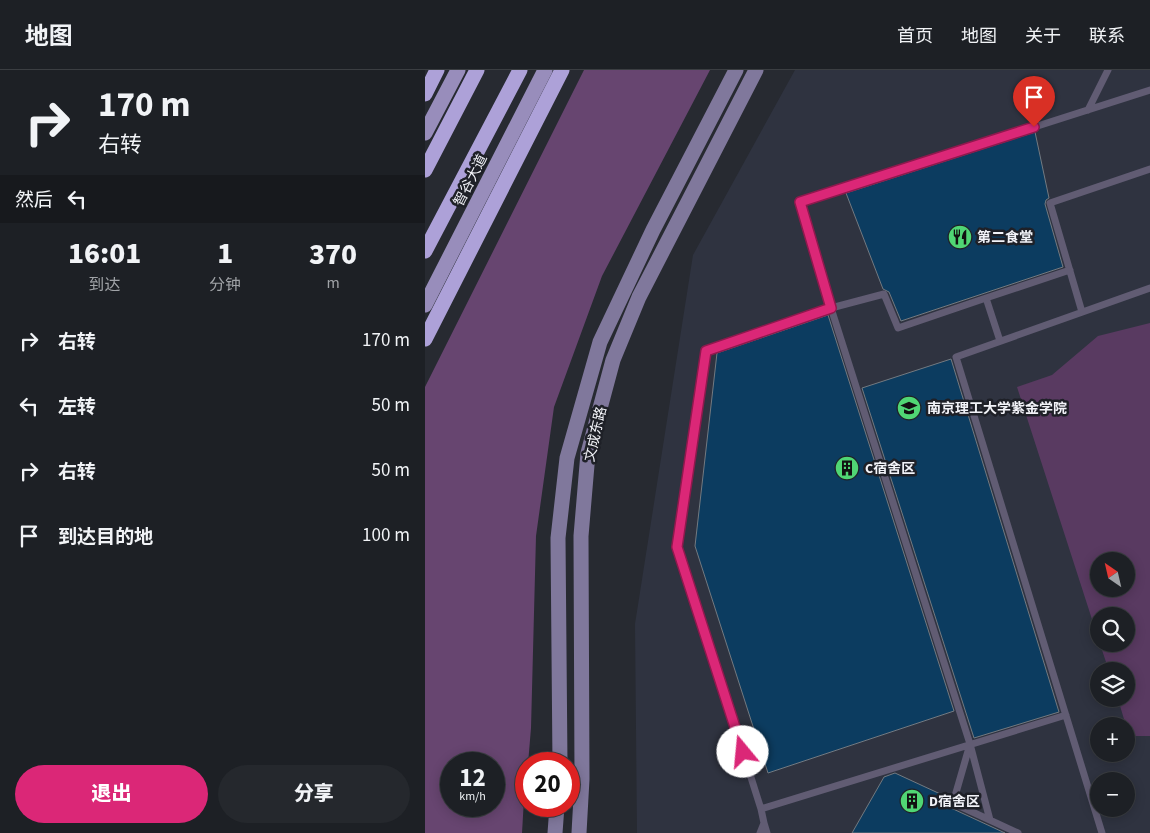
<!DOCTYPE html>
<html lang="zh">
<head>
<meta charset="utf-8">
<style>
  body { margin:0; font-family:"Source Sans 3","Noto Sans SC",sans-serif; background:#25282d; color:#f1f3f6; height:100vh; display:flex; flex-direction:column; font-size:19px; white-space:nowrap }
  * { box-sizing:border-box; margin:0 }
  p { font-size:16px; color:#a0a3a7 }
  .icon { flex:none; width:28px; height:28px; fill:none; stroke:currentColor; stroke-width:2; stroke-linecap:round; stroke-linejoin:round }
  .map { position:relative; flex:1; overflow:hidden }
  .details { display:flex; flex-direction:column; background:#1d2025; width:425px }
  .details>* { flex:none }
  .guide { background:#1d2025; color:#f1f3f6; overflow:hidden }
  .needle { width:32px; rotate:326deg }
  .tools { position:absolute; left:665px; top:482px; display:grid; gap:10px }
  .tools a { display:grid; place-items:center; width:45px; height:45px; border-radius:50%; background:#1d2025; box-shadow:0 2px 12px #0003,0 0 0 1px #3b3e42; font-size:25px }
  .speed { position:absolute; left:15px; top:682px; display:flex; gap:10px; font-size:25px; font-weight:700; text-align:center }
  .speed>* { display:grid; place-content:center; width:65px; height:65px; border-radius:50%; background:#1d2025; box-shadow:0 2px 12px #0003,0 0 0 1px #3b3e42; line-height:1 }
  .speed small { font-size:12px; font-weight:400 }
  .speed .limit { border:8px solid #d22; background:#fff; color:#111 }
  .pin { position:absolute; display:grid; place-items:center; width:42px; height:42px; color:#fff; margin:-51px -21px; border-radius:50% 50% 50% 0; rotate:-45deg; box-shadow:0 0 5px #0007 }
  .pin .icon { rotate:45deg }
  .me { position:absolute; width:55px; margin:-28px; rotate:343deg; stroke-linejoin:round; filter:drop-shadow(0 0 4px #0008) }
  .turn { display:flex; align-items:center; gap:18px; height:105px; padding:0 15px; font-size:22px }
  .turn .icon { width:65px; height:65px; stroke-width:2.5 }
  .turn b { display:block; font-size:35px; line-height:42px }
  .then { display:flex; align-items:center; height:48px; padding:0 15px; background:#0003; gap:10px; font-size:19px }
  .eta { display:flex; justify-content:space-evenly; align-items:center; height:85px; text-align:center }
  .eta b { font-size:30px; font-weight:800; line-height:35px }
  .primary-button { display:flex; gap:10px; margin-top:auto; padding:10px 15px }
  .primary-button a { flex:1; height:58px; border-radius:30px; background:#db2777; color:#fff; font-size:20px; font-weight:800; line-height:58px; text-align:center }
  .primary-button a+a { background:#25282d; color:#f1f3f6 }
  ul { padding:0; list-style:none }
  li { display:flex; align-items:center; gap:15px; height:65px; padding:0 15px }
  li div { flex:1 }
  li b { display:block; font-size:19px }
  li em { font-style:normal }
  header { display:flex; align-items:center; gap:30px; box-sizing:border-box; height:70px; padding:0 25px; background:#1d2025; border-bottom:1px solid #3b3e42 }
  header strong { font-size:24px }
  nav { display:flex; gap:28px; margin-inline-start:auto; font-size:18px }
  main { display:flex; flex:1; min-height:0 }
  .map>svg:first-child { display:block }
  .built { fill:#2f3340; fill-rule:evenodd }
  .green { fill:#593a61; fill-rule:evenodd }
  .forest { fill:#674570; fill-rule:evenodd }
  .building { fill:#0c3c60; stroke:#737a81 }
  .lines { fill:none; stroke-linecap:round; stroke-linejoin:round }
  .lane { stroke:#615c73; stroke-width:7 }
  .secondary { stroke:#80789c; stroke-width:15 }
  .primary { stroke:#988dbb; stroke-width:15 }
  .highway { stroke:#ada1d8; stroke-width:15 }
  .route-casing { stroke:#8e194d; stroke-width:12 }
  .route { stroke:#db2777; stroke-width:9 }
  .labels { text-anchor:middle; stroke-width:5; stroke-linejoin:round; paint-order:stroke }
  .street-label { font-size:14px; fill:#f2f3f8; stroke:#1e2027 }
  .poi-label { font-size:14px; font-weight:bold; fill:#f2f3f8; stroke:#1e2027; text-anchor:start }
</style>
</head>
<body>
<header>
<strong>地图</strong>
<nav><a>首页</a><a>地图</a><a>关于</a><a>联系</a></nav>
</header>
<main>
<section class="details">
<div class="guide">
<div class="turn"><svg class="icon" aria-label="right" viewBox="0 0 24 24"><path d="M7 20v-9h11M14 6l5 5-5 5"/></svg><div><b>170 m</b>右转</div></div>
<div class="then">然后<svg class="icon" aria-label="left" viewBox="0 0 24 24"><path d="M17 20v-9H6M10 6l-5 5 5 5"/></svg></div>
</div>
<div class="eta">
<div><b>16:01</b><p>到达</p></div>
<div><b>1</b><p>分钟</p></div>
<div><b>370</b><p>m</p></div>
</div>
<ul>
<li><svg class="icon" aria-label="right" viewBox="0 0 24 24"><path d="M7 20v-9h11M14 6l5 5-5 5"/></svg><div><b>右转</b></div><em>170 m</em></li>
<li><svg class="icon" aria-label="left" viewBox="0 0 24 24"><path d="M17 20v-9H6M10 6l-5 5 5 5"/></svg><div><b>左转</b></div><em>50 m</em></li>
<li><svg class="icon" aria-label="right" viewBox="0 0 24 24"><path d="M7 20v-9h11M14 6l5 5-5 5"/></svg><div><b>右转</b></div><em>50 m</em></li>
<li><svg class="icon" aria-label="arrive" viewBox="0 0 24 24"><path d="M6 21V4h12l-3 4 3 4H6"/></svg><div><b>到达目的地</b></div><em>100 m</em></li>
</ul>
<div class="primary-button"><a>退出</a><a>分享</a></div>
</section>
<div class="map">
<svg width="725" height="763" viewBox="0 0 725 763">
  <rect width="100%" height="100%" fill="#272a31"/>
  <path class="built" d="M 370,0 L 725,0 L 725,763 L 212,763 L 210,554 L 268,185 ZM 674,491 L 701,491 L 701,519 L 674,519 ZM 674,546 L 701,546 L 701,574 L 674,574 ZM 674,601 L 701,601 L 701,629 L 674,629 ZM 674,656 L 701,656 L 701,684 L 674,684 ZM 674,711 L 701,711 L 701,739 L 674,739 Z"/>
  <path class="green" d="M 725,253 L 725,666 L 704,666 L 693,629 L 701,629 L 701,601 L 684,601 L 675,574 L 701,574 L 701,546 L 674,546 L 674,571 L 592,317 L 627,305 L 673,266 ZM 674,491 L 701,491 L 701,519 L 674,519 Z"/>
  <path class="forest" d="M 159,0 L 285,0 L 177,206 L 129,337 L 111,466 L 106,658 L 103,694 L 101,694 L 97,763 L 0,763 L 0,317 ZM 26,694 L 69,694 L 69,736 L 26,736 Z"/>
  <path class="building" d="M 610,62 L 624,128 L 621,130 L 620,134 L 638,197 L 476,251 L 464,222 L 458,219 L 421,123 Z
    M 403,245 L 529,641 L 343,703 L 270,476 L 292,283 Z
    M 526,289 L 634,642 L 549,668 L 437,318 Z
    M 470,703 L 524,728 L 523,734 L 526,738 L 580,763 L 427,763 L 459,707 Z"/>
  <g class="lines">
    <path class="lane" d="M 663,40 L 683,0
      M 561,228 L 473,258 L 459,224 L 406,238 L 375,132 L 725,20
      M 657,242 L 625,133 L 725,99
      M 575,271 L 561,228 L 645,200
      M 336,739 L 253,477 L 281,281 L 406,238 L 545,674
      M 565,750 L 545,674 L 528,733 L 593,763
      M 339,753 L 336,739 L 641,645
      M 335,763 L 339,753 L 342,763
      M 677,763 L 531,287 L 725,218"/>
    <path class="secondary" d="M 135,694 L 133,468 L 142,388 L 175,272 L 228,160 L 311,0
      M 130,763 L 132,736
      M 154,763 L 157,709 L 156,466 L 163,383 L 188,290 L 214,227 L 331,0"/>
    <path class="primary" d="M 0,63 L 33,0
      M 0,235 L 120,0"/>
    <path class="highway" d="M 0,24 L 12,0
      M 0,100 L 52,0
      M 0,181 L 95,0
      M 0,269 L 137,0"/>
  </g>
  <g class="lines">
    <g class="route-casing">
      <path id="route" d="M 318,682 L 252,477 L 281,281 L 406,238 L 375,132 L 609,57"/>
    </g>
    <use href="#route" class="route"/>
  </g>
  <defs>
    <g id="restaurant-disc" transform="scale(1.25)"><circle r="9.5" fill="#50d674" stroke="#1e2027"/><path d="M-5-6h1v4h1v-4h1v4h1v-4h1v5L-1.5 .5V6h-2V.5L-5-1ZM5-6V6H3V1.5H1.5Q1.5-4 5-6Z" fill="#111"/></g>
    <g id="university-disc" transform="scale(1.25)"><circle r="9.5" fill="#50d674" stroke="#1e2027"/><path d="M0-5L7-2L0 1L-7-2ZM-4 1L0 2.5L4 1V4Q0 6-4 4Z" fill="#111"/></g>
    <g id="building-disc" transform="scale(1.25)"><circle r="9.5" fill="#50d674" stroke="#1e2027"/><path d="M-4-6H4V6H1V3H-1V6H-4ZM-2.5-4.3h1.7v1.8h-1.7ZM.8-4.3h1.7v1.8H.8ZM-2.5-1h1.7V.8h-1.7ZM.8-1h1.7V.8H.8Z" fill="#111"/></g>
  </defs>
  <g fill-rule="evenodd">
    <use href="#restaurant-disc" x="535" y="167"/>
    <use href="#university-disc" x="484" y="338"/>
    <use href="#building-disc" x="422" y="398"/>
    <use href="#building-disc" x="487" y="731"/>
  </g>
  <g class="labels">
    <g class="street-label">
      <text transform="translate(45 110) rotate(-63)" y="5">智谷大道</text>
      <text transform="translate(170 364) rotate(-77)" y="5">文成东路</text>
    </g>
    <g class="poi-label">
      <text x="552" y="172">第二食堂</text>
      <text x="502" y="343">南京理工大学紫金学院</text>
      <text x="440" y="403">C宿舍区</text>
      <text x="504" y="736">D宿舍区</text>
    </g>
  </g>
</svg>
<div class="tools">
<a><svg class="needle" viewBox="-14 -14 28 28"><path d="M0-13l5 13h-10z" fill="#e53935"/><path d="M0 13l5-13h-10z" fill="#a0a3a7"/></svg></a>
<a><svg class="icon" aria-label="search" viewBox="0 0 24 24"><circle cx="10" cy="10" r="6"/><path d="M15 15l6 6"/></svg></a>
<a><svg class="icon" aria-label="layers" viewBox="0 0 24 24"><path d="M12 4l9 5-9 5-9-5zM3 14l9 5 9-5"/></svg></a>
<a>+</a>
<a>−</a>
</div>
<div class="speed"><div>12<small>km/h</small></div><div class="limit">20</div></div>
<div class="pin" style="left:609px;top:57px;background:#d93025"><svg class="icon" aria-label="arrive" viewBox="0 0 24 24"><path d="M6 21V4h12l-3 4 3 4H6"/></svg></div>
<svg class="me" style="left:318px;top:682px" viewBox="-20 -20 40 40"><circle r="19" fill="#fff"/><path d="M0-13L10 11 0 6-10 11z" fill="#db2777"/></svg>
</div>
</main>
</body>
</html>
